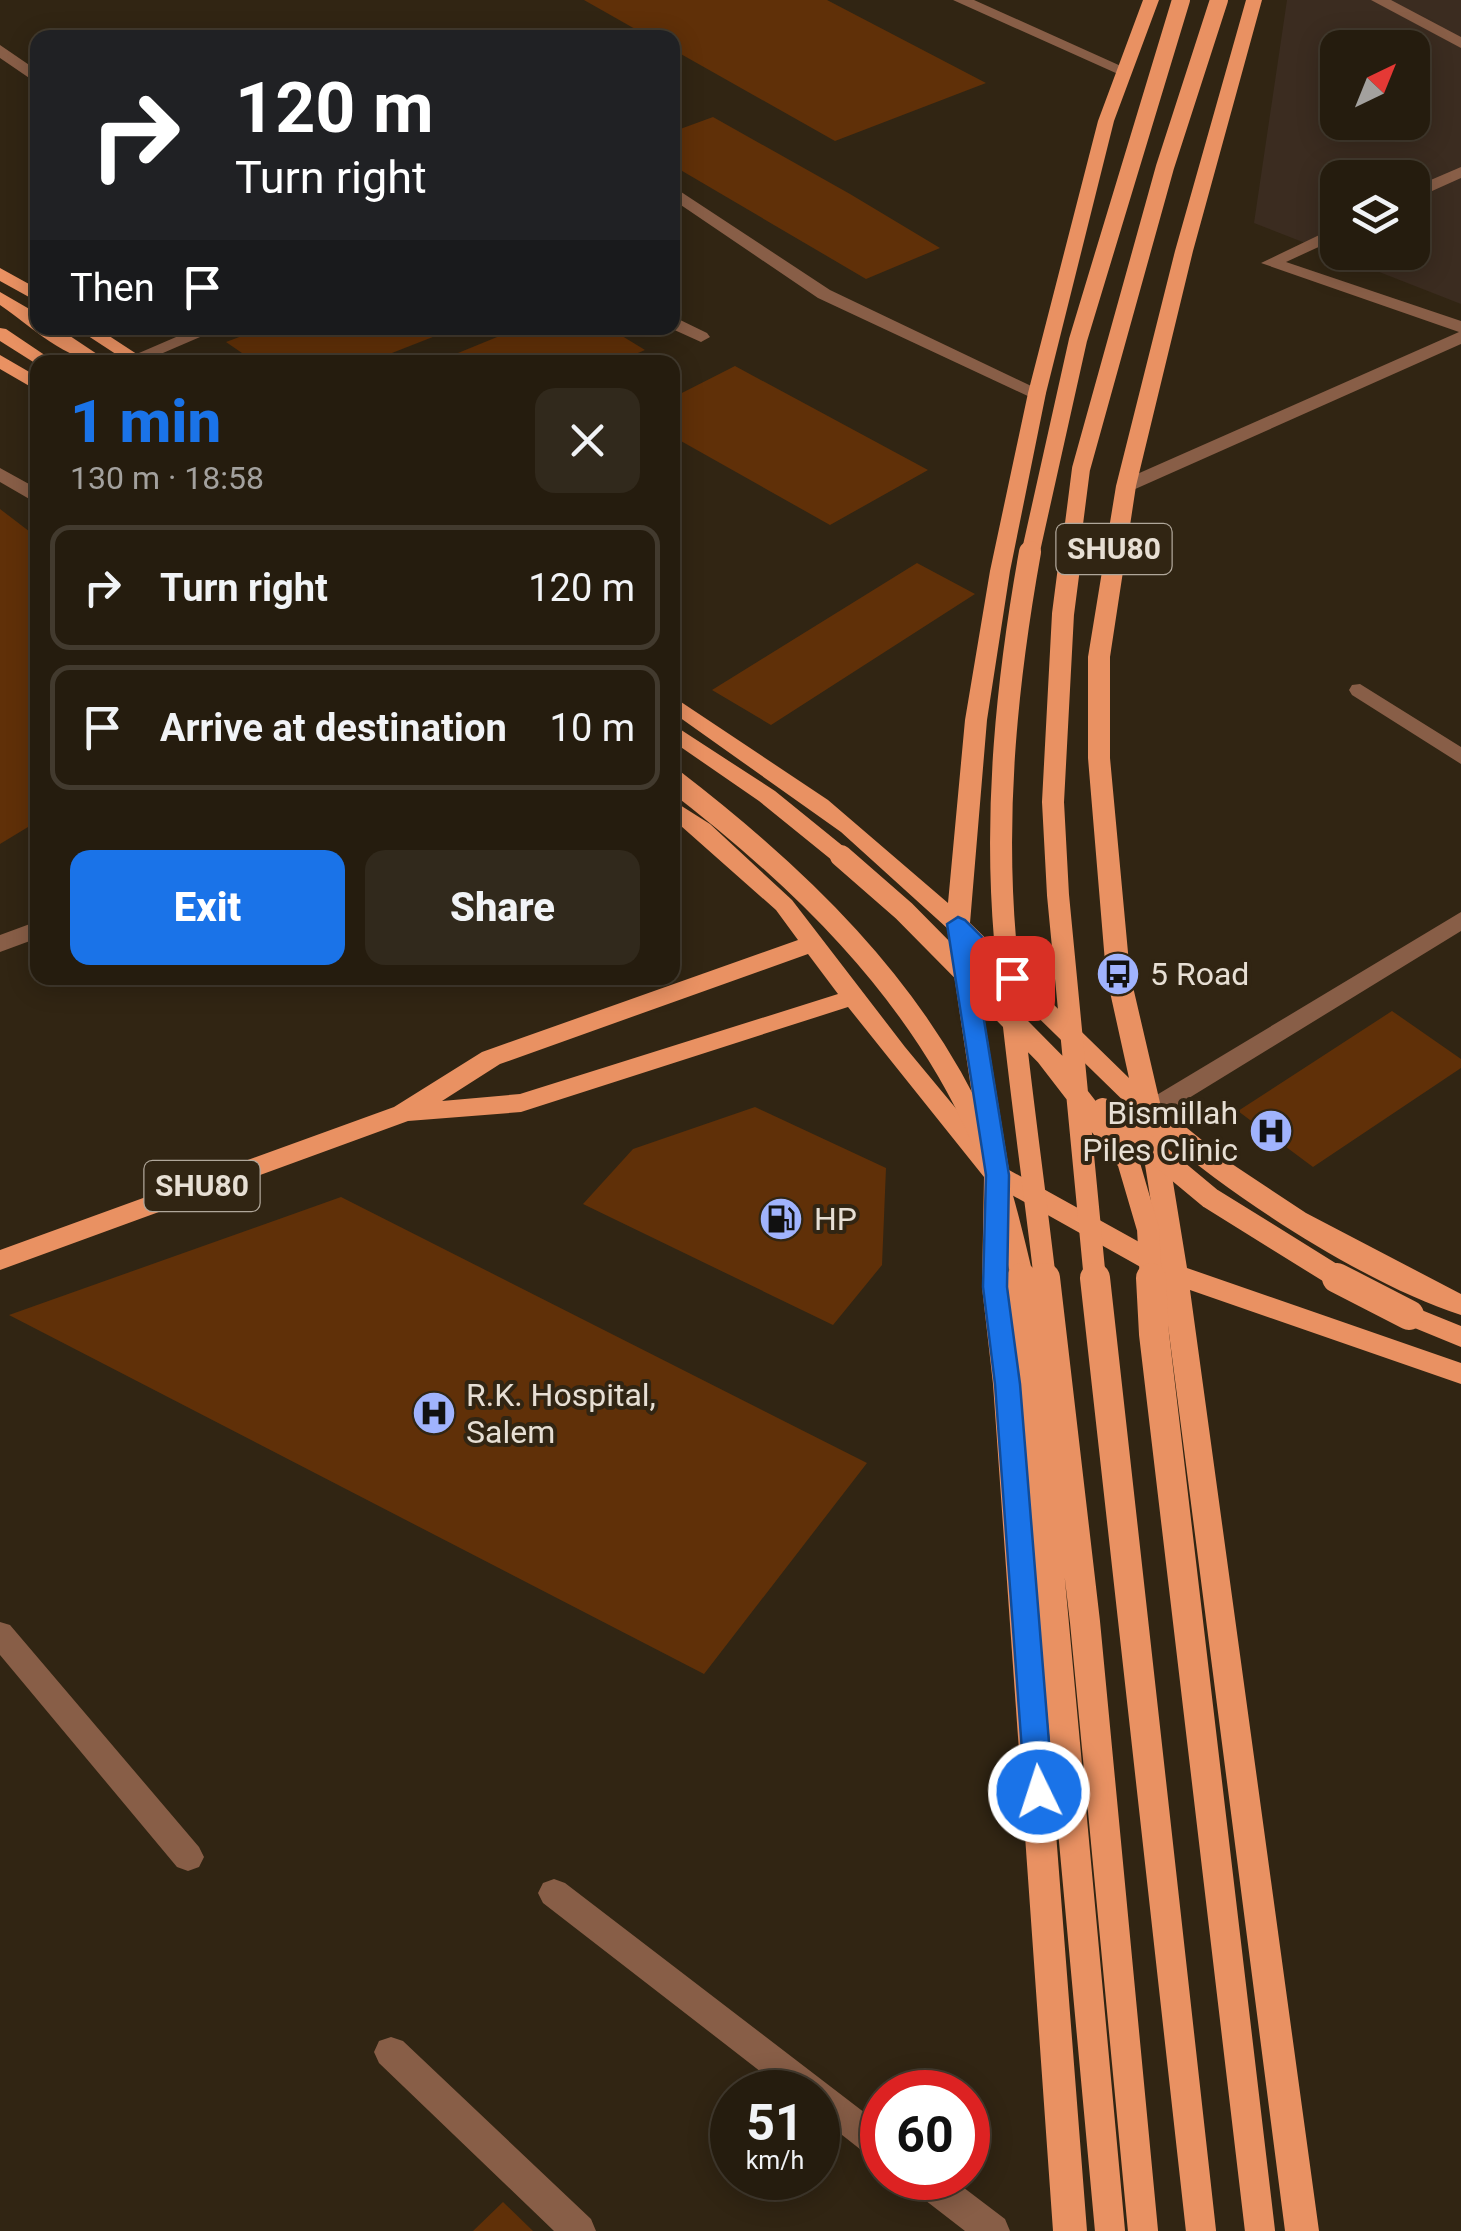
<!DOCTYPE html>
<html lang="en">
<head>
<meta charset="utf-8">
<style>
  body { margin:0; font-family:Roboto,sans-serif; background:#31291c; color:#f1f3f6; height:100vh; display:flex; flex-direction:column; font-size:38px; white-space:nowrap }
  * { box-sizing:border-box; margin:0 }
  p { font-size:32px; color:#a3a19e }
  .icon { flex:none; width:55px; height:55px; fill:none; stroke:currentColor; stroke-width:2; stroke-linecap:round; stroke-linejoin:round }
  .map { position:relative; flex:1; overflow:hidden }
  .sheet { position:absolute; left:30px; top:355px; width:650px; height:630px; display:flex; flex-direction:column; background:#251c0e; border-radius:20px; box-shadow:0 5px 25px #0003,0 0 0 2px #423a2e }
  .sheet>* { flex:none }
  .top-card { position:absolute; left:30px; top:30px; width:650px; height:305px; border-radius:20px; box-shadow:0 5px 25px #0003,0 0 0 2px #423a2e; background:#202124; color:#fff; overflow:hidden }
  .needle { width:65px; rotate:43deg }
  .tools { position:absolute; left:1320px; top:30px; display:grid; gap:20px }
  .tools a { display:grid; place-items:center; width:110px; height:110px; border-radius:20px; background:#251c0e; box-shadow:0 5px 25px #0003,0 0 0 2px #423a2e; font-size:50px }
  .speed { position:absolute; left:710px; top:2070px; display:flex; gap:20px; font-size:50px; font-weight:700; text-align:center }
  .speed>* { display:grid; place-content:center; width:130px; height:130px; border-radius:50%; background:#251c0e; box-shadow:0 5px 25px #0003,0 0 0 2px #423a2e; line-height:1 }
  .speed small { font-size:25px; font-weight:400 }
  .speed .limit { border:15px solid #d22; background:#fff; color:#111 }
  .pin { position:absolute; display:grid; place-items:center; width:85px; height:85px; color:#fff; margin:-42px; border-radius:20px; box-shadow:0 5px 15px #0006 }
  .me { position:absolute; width:110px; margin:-55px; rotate:356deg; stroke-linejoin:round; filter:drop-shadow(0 0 8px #0008) }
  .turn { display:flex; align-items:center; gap:35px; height:210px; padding:0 40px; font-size:45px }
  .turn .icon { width:130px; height:130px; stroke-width:2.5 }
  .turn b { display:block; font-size:70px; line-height:85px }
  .then { display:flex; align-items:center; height:95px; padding:0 40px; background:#0003; gap:20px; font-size:38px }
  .round { display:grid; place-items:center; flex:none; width:105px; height:105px; border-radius:20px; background:#31291c }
  .head { display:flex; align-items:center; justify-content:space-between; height:170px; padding:0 40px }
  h1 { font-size:60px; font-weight:800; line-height:75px; color:#1a73e8 }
  .cta { display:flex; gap:20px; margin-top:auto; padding:20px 40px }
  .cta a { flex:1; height:115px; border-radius:20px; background:#1a73e8; color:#fff; font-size:40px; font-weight:800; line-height:115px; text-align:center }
  .cta a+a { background:#31291c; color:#f1f3f6 }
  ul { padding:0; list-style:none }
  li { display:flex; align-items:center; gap:30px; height:125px; margin:0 20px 15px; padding:0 20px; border:5px solid #423a2e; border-radius:20px }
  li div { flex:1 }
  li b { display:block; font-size:38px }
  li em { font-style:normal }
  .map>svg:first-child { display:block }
  .industrial { fill:#3b2c20; fill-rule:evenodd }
  .building { fill:#603008 }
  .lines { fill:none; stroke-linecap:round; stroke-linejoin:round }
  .minor { fill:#885e47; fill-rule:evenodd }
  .major { fill:#e99162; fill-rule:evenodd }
  .major-bridge-far2 { stroke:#e99162; stroke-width:18 }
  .major-bridge-far1 { stroke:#e99162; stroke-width:22 }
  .major-bridge { stroke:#e99162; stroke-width:30 }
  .route { fill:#1a73e8; stroke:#114b97; stroke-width:2.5 }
  .labels { text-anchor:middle; stroke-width:8; stroke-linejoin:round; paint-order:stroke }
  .shield { fill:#312513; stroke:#b0a79a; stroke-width:2.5 }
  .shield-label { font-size:30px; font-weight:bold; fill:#e7dfd4 }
  .poi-label { font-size:32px; fill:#e7dfd4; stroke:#312513; text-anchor:start }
</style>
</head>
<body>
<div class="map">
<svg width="1461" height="2231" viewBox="0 0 1461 2231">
  <rect width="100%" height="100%" fill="#312513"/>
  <path class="industrial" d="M 1287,0 L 1461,0 L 1461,304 L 1254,223 ZM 1338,48 L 1412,48 L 1412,122 L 1338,122 ZM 1338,178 L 1412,178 L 1412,252 L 1338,252 Z"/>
  <path class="building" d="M 584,0 L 827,0 L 986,83 L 835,141 L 672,49 L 672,38 L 651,38 Z
    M 713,117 L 850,194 L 940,248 L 866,279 L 672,165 L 672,132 Z
    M 263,328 L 435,328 L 443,333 L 369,362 L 255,362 L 226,342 Z
    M 519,328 L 609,328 L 645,350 L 617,362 L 436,362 Z
    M 735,366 L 928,470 L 830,525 L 672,436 L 672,398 Z
    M 0,509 L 38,538 L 38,821 L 0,844 Z
    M 917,563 L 975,594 L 771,725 L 712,690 Z
    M 1392,1011 L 1461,1059 L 1461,1068 L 1313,1167 L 1238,1111 Z
    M 755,1107 L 886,1168 L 882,1265 L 833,1325 L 583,1204 L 633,1149 Z
    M 341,1197 L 867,1463 L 704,1674 L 9,1315 Z
    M 503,2202 L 533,2231 L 473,2231 Z"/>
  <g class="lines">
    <path class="minor" d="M 953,0 L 974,0 L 1132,71 L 1118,74 Z
      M 1371,0 L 1391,0 L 1461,37 L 1461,48 Z
      M 0,45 L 38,71 L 38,84 L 0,58 Z
      M 1461,167 L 1461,178 L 1412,200 L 1412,188 Z
      M 672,186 L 830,290 L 1046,393 L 1044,397 L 1030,397 L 818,298 L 672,199 Z
      M 1338,226 L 1338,238 L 1286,262 L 1461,321 L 1461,344 L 1133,490 L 1119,490 L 1119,482 L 1459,332 L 1261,263 Z
      M 672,316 L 707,333 L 710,337 L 701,342 L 670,328 Z
      M 197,328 L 221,328 L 142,362 L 125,359 Z
      M 0,468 L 38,489 L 38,504 L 0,482 Z
      M 1360,684 L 1461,747 L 1461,764 L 1352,695 L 1349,690 L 1352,685 Z
      M 1461,912 L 1461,931 L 1158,1117 L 1140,1117 L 1137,1111 L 1140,1105 Z
      M 38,921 L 38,938 L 0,952 L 0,935 Z
      M 0,1622 L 10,1625 L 199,1847 L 204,1857 L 199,1867 L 188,1871 L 177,1867 L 0,1655 Z
      M 554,1879 L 565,1883 L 882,2126 L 882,2162 L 870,2157 L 818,2116 L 818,2092 L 787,2092 L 543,1903 L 538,1893 L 543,1883 Z
      M 391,2037 L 403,2041 L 591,2219 L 596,2231 L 554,2231 L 379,2063 L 374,2052 L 379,2041 Z
      M 907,2178 L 951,2178 L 1005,2219 L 1010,2231 L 965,2231 L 912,2190 Z"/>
    <path class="major" d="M 1143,0 L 1159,0 L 1114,121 L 1046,393 L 1010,571 L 987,720 L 970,923 L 1129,1078 L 1106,974 L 1088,758 L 1088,657 L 1116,486 L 1175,251 L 1246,0 L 1262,0 L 1193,251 L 1136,486 L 1110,657 L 1110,758 L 1130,974 L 1161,1107 L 1229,1162 L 1306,1213 L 1461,1294 L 1461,1315 C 1370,1286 1239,1202 1166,1139 L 1187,1268 L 1461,1363 L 1461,1384 L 1190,1290 L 1319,2231 L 1285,2231 L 1162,1279 L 1010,1194 L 1008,1287 L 1021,1384 L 1087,2231 L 1053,2231 L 993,1384 L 982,1287 L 984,1177 L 848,1007 L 521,1112 L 408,1121 L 0,1270 L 0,1250 L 394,1107 L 482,1052 L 798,940 L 776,910 L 672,818 L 672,800 L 710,824 L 792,900 L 905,1047 L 978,1135 L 947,928 L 841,832 L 672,712 L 672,696 L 828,800 L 948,903 L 965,720 L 990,571 L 1028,393 L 1098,121 ZM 808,954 L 838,994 L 520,1094 L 442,1101 L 500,1064 ZM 974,955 L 1137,1114 L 1159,1253 L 1009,1170 Z
      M 0,268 L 38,289 L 38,302 L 0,281 Z
      M 0,292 L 38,314 L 38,328 L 58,328 L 109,362 C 70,365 31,326 0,305 Z
      M 0,328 L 6,329 L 55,362 L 38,365 L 0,341 Z
      M 76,328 L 97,328 L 149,362 L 128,362 Z
      M 0,355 L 38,377 L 38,391 L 0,369 Z
      M 672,724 L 775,791 L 849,851 L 852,856 L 849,861 L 833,861 L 759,801 L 672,741 Z
      M 1409,1305 L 1461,1326 L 1461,1347 L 1400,1322 L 1396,1315 L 1400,1308 Z"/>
    <path class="major-bridge-far2" d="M 1030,555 L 1078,340 L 1181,0
      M 1070,555 L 1081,469 L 1165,167 L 1219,0"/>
    <path class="major-bridge-far1" d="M 1030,552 C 1007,680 994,809 1005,939 C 1015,1053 1032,1167 1045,1280
      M 1071,552 L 1063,614 L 1053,802 L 1058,895 L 1095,1280
      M 672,779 C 797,875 915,987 980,1134 C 1000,1180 1011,1231 1023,1280
      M 841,856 L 904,911 L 1059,1068
      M 1047,1056 L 1128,1161 L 1148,1229 L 1151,1280
      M 1103,1109 L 1210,1198 L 1342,1280"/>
    <path class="major-bridge" d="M 1022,1278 L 1110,2231
      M 1045,1278 L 1085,1622 L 1143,2231
      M 1095,1278 L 1201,2231
      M 1151,1278 L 1154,1334 L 1260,2231
      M 1337,1278 L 1409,1315"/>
  </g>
  <path class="route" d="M 958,917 L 965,920 L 1023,978 L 1012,985 L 1005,983 L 973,952 L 1009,1175 L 1007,1287 L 1020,1384 L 1053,1792 L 1049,1800 L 1039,1804 L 1029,1800 L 1025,1792 L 995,1384 L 983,1287 L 986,1175 L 947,924 Z"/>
  <defs>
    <g id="bus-disc" transform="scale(2.25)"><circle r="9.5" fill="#a0b3fd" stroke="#312513"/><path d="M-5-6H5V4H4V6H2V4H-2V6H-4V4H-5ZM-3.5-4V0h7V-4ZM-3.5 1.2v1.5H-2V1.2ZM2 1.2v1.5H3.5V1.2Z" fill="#111"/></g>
    <g id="hospital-disc" transform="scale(2.25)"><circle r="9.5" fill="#a0b3fd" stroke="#312513"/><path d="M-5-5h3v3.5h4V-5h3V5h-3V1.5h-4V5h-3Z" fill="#111"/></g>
    <g id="fuel-disc" transform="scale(2.25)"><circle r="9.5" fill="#a0b3fd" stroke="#312513"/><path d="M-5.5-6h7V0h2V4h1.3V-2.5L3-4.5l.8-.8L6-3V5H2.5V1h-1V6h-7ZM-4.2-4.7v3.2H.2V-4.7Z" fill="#111"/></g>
  </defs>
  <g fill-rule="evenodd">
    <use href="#bus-disc" x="1118" y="974"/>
    <use href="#hospital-disc" x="1271" y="1131"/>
    <use href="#fuel-disc" x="781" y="1219"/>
    <use href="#hospital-disc" x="434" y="1413"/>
  </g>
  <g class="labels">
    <g class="shield">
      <rect x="1056.5" y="524" width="115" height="50" rx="8"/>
      <rect x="144.5" y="1161" width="115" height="50" rx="8"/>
    </g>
    <g class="shield-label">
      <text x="1114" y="559">SHU80</text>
      <text x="202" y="1196">SHU80</text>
    </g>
    <g class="poi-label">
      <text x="1150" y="985">5 Road</text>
      <text x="1238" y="1124" text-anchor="end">Bismillah<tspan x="1238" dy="37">Piles Clinic</tspan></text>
      <text x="814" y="1230">HP</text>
      <text x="466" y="1406">R.K. Hospital,<tspan x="466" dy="37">Salem</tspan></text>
    </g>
  </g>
</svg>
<div class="tools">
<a><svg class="needle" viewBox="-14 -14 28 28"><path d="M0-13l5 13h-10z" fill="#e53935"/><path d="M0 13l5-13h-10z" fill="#a3a19e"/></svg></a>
<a><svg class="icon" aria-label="layers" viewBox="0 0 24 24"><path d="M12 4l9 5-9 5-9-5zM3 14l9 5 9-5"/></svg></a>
</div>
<div class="speed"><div>51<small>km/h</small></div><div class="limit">60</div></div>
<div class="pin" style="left:1012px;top:978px;background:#d93025"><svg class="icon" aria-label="arrive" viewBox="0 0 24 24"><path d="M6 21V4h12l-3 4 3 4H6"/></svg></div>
<svg class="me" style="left:1039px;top:1792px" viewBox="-20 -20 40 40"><circle r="17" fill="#1a73e8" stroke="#fff" stroke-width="3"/><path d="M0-11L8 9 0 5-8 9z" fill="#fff"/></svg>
<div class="top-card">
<div class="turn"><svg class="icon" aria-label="right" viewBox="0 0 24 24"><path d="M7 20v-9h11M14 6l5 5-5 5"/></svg><div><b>120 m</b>Turn right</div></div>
<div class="then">Then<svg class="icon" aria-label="arrive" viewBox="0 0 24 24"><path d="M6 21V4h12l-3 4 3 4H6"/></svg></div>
</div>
<section class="sheet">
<div class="head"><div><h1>1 min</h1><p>130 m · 18:58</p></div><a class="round"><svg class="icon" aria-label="close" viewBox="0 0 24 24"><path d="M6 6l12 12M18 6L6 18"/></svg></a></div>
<ul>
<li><svg class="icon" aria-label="right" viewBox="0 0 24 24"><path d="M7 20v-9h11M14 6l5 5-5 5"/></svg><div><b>Turn right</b></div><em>120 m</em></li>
<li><svg class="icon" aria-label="arrive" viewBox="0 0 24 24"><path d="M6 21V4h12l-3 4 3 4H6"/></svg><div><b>Arrive at destination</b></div><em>10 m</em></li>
</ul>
<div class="cta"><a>Exit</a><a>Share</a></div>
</section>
</div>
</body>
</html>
